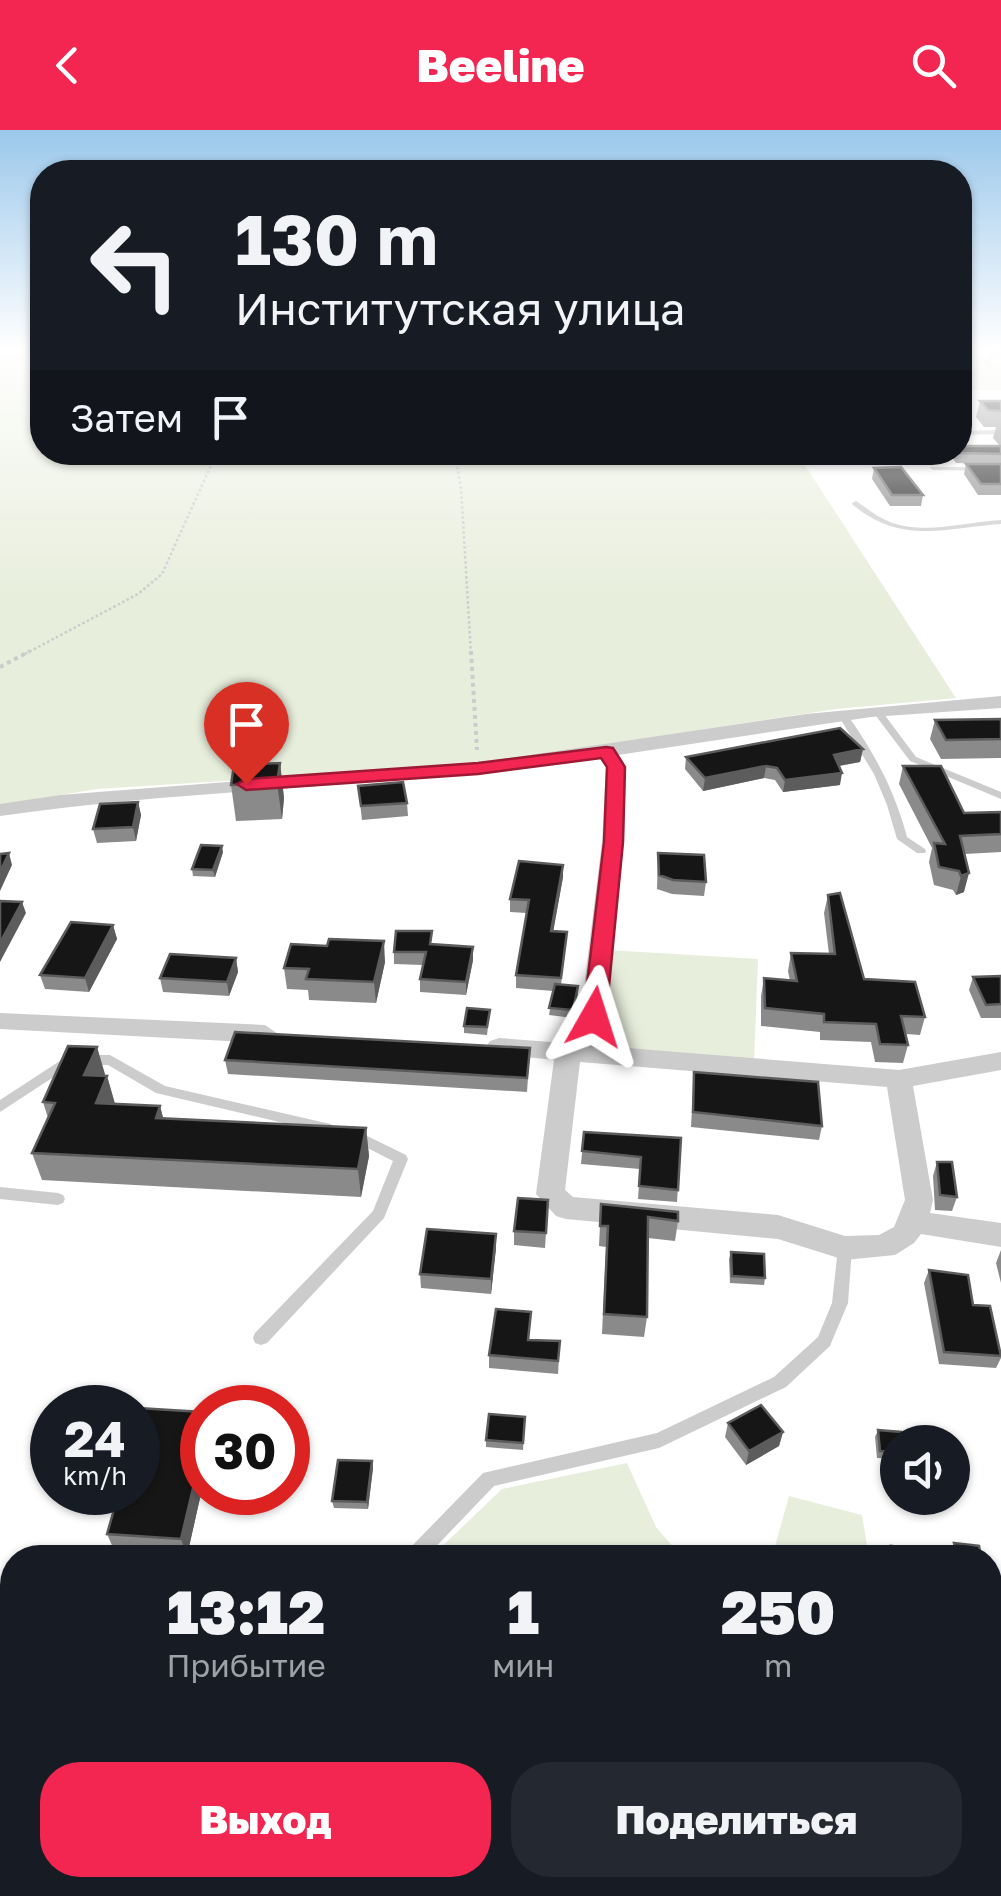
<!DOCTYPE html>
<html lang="ru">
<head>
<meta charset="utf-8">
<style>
  body { margin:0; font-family:"Golos Text",sans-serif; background:#242831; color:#f1f3f6; height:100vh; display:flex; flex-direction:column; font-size:38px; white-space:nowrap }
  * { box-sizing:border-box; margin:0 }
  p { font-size:32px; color:#9ea1a6 }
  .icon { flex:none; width:55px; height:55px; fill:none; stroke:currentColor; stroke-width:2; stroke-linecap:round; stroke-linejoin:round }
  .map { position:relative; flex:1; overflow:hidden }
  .sheet { position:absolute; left:0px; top:1415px; width:1002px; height:352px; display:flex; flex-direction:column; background:#171b24; border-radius:40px 40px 0 0; box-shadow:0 2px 8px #0004 }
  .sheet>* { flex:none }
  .hud { position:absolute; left:30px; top:30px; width:942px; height:305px; border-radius:40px; box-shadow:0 2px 8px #0004; background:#171b24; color:#f1f3f6; overflow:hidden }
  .controls { position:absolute; left:880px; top:1295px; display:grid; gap:20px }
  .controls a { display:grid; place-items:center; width:90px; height:90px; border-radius:50%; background:#171b24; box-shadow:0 2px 8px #0004; font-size:50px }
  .speed { position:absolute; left:30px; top:1255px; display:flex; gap:20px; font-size:50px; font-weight:700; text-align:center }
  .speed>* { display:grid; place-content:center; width:130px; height:130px; border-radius:50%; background:#171b24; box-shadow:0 2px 8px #0004; line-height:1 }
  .speed small { font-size:25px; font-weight:400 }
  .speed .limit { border:15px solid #d22; background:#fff; color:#111 }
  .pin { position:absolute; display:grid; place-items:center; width:85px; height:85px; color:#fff; margin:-102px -42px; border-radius:50% 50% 50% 0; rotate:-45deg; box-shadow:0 0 10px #0007 }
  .pin .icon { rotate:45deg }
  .me { position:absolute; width:110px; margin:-55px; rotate:6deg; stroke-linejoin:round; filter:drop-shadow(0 0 8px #0008) }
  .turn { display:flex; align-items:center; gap:35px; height:210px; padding:0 40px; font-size:45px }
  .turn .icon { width:130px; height:130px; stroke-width:2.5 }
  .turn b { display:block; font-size:70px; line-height:85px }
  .then { display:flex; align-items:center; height:95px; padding:0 40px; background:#0003; gap:20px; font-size:38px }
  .eta { display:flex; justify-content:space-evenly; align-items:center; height:170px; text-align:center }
  .eta b { font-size:60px; font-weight:800; line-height:70px }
  .button { display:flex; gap:20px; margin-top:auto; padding:20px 40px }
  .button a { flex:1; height:115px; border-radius:40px; background:#f22650; color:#fff; font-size:40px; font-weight:800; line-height:115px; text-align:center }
  .button a+a { background:#242831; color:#f1f3f6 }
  header { display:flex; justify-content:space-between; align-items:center; height:130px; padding:0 40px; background:#f22650; color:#fff; font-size:45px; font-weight:800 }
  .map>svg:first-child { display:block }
  .green { fill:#e8eedc }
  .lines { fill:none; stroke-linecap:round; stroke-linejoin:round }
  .path-far1 { stroke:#ccc; stroke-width:2.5; stroke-dasharray:2.5 2.5; stroke-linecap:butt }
  .path { stroke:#ccc; stroke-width:4; stroke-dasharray:4 4; stroke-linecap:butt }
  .service { fill:#ccc; fill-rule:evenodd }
  .minor { fill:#ccc; fill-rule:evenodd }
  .wall { fill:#8a8a8a }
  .shaded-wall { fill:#5c5c5c }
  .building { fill:#161616; stroke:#5c5c5c; stroke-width:2.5 }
  .route { fill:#f22650; stroke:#9d1934; stroke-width:2.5 }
</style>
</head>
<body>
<header><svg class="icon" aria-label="back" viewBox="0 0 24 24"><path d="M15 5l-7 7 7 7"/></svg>Beeline<svg class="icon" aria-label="search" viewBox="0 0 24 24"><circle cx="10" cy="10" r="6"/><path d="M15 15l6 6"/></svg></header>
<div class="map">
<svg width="1001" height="1766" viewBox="0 0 1001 1766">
  <rect width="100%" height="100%" fill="#fff"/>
  <path class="green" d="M 0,219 L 42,219 L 42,322 L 797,323 L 956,568 L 836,579 L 462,636 L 97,659 L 0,675 Z
    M 960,219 L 1001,219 L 1001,260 L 960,260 Z
    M 608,820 L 758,829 L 754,932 L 621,919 L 607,913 L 601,904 Z
    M 627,1333 L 656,1397 L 682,1427 L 431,1427 L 502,1359 Z
    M 789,1366 L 862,1385 L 869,1427 L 772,1427 Z
    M 990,1543 L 1001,1545 L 1001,1720 L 990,1717 Z"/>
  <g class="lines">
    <path class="path-far1" d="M 0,220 L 19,219
      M 454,322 L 461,357 L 471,524
      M 25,524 L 138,464 L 162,444 L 217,322"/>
    <path class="path" d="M 471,521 L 477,620
      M 0,537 L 30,521"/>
    <path class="service" d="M 991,219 L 997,219 L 989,233 L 995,238 L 992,240 L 983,233 Z
      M 1001,300 L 1001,304 L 960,305 L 960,301 Z
      M 931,337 L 1001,337 L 1001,341 L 933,340 L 930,338 Z
      M 856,371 C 867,378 877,387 890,392 C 924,405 966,392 1001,390 L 1001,394 C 944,398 902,415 853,375 L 852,373 Z
      M 878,579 L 881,580 L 916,627 L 1001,662 L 1001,669 L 910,631 L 873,582 Z
      M 843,582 L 846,583 C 874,622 895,661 907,707 L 925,719 L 926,721 L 925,723 L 917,723 L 897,709 L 887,675 L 874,644 L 838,585 Z
      M 69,925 L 110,925 L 165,956 L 326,993 L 331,994 L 333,998 L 331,1002 L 326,1003 L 156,963 L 108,935 L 72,935 L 0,982 L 0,970 Z
      M 355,1000 L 406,1025 L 408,1029 L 384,1088 L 267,1213 L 261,1215 L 255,1213 L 253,1208 L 255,1203 L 373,1081 L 393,1031 L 350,1009 L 348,1005 L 350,1001 Z
      M 0,1057 L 58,1063 L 63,1065 L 65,1069 L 63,1073 L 58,1075 L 0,1069 Z
      M 845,1112 L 850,1114 L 852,1118 L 848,1173 L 832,1211 L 830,1216 L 786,1257 L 659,1318 L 494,1356 L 425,1428 L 403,1428 L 406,1422 L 483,1343 L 657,1303 L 774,1247 L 818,1207 L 832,1173 L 838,1118 L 840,1114 Z
      M 407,1755 L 429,1755 L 427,1766 L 405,1766 Z"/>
    <path class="minor" d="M 1001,566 L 1001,578 L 871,587 L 618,625 L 626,637 L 624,712 L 603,916 L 899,940 L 1001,922 L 1001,940 L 913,956 L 933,1070 L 930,1083 L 1001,1093 L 1001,1117 L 921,1104 L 914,1113 L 895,1125 L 845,1130 L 778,1109 L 566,1089 L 556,1086 L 536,1064 L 554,930 L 490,923 L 486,917 L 490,911 L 499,908 L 577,914 L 602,712 L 606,637 L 600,627 C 401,658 199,657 0,686 L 0,674 L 60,665 L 483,632 L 806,584 ZM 580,932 L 887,957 L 905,1070 L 894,1097 L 879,1105 L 845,1106 L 778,1085 L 573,1067 L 565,1060 Z
      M 0,883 L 265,895 L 278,904 L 265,913 L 0,899 Z"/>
  </g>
  <path class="wall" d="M 980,271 L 1001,271 L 1001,365 L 978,365 L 964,344 L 966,334 L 985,334 L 956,333 L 952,327 L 953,322 L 1000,316 L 993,308 L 996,297 L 984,297 L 976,287 Z
    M 874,338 L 923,365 L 921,376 L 890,376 L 872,349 Z
    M 1001,589 L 1001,628 L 941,629 L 930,609 L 935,590 Z
    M 863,619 L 860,632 L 839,636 L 840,655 L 783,662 L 775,650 L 764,648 L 703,661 L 685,639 L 686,627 Z
    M 280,633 L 284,668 L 282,689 L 236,691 L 231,655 Z
    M 903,636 L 964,683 L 1001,682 L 1001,722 L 965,724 L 964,762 L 956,765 L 953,760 L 934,755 L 929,732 L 932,718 L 899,654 Z
    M 358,656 L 407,673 L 408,686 L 362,690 Z
    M 138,672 L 141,685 L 136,711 L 97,713 L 93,699 Z
    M 223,722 L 215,747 L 193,746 L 192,739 Z
    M 658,723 L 706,752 L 704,766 L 672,764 L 657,759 Z
    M 563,735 L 563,747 L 553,801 L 567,802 L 561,855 L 578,864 L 573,888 L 549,885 L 553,861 L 516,858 L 516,845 L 527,783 L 510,782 L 510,769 Z
    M 828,765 L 864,849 L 925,887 L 920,905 L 906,904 L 908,915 L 903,933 L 875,932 L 871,912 L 820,910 L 820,902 L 761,896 L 761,866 L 764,848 L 790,851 L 788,841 L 791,823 L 829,824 L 824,783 Z
    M 113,795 L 117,809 L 89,862 L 45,859 L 40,845 Z
    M 432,815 L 473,817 L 473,830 L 466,865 L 420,862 L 420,849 L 423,835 L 394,834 L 394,822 Z
    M 236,828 L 238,842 L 229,866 L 163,862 L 160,848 Z
    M 385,832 L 376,873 L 309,870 L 308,860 L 287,859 L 284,838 Z
    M 1001,846 L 1001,888 L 981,888 L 969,860 L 973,847 Z
    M 490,880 L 487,905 L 464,903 L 464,896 Z
    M 97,917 L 104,946 L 107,946 L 115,974 L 160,976 L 163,988 L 366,998 L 369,1026 L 361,1067 L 42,1050 L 32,1023 L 48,988 L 43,972 Z
    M 530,918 L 527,962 L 228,944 L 225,930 Z
    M 694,942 L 822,996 L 819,1010 L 691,997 Z
    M 584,1002 L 681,1008 L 677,1072 L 638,1069 L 640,1039 L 581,1034 Z
    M 937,1032 L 957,1067 L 952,1081 L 935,1080 L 933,1046 Z
    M 548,1070 L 545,1118 L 514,1115 L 514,1101 Z
    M 601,1074 L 678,1091 L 675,1111 L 648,1108 L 647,1187 L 644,1207 L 602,1204 L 606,1117 L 599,1116 Z
    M 496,1118 L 491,1164 L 421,1158 L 420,1144 Z
    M 1001,1120 L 1001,1153 L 996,1133 Z
    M 731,1122 L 765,1148 L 764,1155 L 730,1153 L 729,1129 Z
    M 929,1140 L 973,1175 L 1001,1222 L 1001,1228 L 996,1238 L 939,1234 L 924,1153 Z
    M 529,1210 L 560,1211 L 558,1244 L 489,1238 L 489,1225 Z
    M 202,1282 L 202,1362 L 221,1362 L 220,1369 L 200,1368 L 187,1426 L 114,1420 L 107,1404 Z
    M 525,1287 L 523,1320 L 486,1317 L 486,1310 Z
    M 728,1293 L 783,1302 L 779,1316 L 746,1335 L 725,1307 Z
    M 878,1300 L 898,1312 L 898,1329 L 877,1328 L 875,1307 Z
    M 372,1331 L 373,1338 L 368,1379 L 334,1378 L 332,1371 Z
    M 954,1413 L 981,1428 L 887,1428 L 891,1416 L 950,1421 Z
    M 660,1755 L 869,1755 L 869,1766 L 707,1766 L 700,1764 L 700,1766 L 660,1766 Z"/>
  <path class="shaded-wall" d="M 863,619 L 860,632 L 832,637 L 834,625 Z
    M 280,633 L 284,668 L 282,689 L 277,653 Z
    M 766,636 L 764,648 L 703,661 L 705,648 Z
    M 842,643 L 840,655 L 783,662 L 785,650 Z
    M 138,672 L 141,685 L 136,711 L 133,697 Z
    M 222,716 L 223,722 L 215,747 L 213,740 Z
    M 9,723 L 12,735 L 0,761 L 0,742 Z
    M 563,735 L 563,747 L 551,814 L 551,801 Z
    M 969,743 L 964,762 L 956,765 L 961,746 Z
    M 22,772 L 26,783 L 0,832 L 0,813 Z
    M 113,795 L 117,809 L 89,862 L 85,848 Z
    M 384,811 L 385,832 L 376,873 L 374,852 Z
    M 473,817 L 473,830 L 466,865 L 466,852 Z
    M 236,828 L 238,842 L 229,866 L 227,852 Z
    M 97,917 L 105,944 L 93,973 L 84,945 Z
    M 107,946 L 115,974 L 96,973 Z
    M 160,976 L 167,1003 L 156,988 Z
    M 366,998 L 369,1026 L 361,1067 L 358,1039 Z
    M 496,1104 L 496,1118 L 491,1164 L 491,1149 Z
    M 783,1302 L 779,1316 L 746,1335 L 749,1321 Z
    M 372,1331 L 373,1338 L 368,1379 L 367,1372 Z
    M 195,1350 L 200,1368 L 187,1426 L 181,1409 Z
    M 12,1634 L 12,1668 L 6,1688 L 0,1680 L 0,1670 Z"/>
  <path class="building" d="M 980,271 L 1001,271 L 1001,281 L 988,280 Z
    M 960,316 L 1001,316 L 1001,324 L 959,323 L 960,322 Z
    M 966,334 L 1001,334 L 1001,354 L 981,354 Z
    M 901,337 L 923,365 L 892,365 L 874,338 Z
    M 1001,589 L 1001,609 L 946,610 L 935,590 Z
    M 840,598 L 863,619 L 834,625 L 842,643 L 785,650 L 777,638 L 766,636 L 705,648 L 686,627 Z
    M 280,633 L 277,653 L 231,655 L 234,635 Z
    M 903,636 L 941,636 L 964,683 L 1001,682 L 1001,704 L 960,706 L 969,743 L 961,746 L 959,741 L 939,737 L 934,713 L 945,714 Z
    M 403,652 L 407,673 L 361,676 L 358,656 Z
    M 138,672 L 133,697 L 93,699 L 100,674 Z
    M 201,715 L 222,716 L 213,740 L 192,739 Z
    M 9,723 L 0,742 L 0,724 Z
    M 658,723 L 704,725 L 706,752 L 673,750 L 659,745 Z
    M 519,731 L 563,735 L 551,801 L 567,802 L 561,848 L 516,845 L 529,770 L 510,769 Z
    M 840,763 L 864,849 L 915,852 L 925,887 L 901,886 L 908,915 L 880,914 L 876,894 L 824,892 L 824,884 L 765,878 L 764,848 L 797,851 L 791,823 L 835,824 L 828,765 Z
    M 0,771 L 22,772 L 0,813 Z
    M 71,792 L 113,795 L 85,848 L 40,845 Z
    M 396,801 L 432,801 L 430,814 L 473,817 L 466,852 L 420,849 L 426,822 L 394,822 Z
    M 329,809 L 384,811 L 374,852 L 306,849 L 309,839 L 284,838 L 291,814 L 327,816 Z
    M 170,824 L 236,828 L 227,852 L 160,848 Z
    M 1001,846 L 1001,874 L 986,875 L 973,847 Z
    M 555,854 L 578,856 L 573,880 L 549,878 Z
    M 467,878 L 490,880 L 487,897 L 464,896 Z
    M 235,902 L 530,918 L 527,948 L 225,930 Z
    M 68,916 L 97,917 L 84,945 L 107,946 L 96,973 L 160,976 L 156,988 L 366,998 L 358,1039 L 32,1023 L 55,973 L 43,972 Z
    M 694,942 L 818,952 L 822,996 L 693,982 Z
    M 584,1002 L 681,1008 L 678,1060 L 639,1056 L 641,1027 L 582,1021 Z
    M 937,1032 L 952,1032 L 957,1067 L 940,1065 Z
    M 518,1068 L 548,1070 L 546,1103 L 514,1101 Z
    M 601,1074 L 678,1082 L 678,1091 L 648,1087 L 647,1187 L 604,1184 L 608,1096 L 600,1096 Z
    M 427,1099 L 496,1104 L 491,1149 L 420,1144 Z
    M 731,1122 L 764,1124 L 765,1148 L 732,1146 Z
    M 929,1140 L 968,1145 L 973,1175 L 990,1176 L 1001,1226 L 944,1222 Z
    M 496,1179 L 531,1182 L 528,1210 L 560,1211 L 558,1231 L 489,1225 Z
    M 761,1275 L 783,1302 L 749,1321 L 728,1293 Z
    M 138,1278 L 202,1282 L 202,1351 L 195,1350 L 181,1409 L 107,1404 L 119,1362 L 138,1362 Z
    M 489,1284 L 525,1287 L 523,1313 L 486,1310 Z
    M 878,1300 L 901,1302 L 902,1312 L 898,1312 L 898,1322 L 880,1321 Z
    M 338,1330 L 372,1331 L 367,1372 L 332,1371 Z
    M 954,1413 L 979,1416 L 981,1428 L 893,1428 L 891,1416 L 956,1422 Z
    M 0,1612 L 12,1613 L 12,1634 L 0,1670 Z
    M 663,1755 L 700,1755 L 700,1766 L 663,1765 Z
    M 706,1755 L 869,1755 L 869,1766 L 750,1766 Z"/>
  <linearGradient id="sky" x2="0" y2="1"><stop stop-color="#9bc8eb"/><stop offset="0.47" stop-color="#fff"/><stop offset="1" stop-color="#fff" stop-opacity="0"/></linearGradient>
  <rect width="1001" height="466" fill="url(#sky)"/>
  <path class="route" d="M 606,617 L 613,618 L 625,637 L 623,712 L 606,887 L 594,895 L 583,887 L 604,712 L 607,637 L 601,628 L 478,644 L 246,660 L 237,654 L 246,649 L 478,633 Z"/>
</svg>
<div class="controls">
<a><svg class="icon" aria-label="sound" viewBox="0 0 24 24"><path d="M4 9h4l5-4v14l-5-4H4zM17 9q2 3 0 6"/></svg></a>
</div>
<div class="speed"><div>24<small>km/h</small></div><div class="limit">30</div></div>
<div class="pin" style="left:246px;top:654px;background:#d93025"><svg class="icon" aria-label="arrive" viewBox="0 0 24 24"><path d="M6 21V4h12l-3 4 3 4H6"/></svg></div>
<svg class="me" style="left:594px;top:887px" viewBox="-20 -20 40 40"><path d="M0-17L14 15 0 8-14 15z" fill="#f22650" stroke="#fff" stroke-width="4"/></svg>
<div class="hud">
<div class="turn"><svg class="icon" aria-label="left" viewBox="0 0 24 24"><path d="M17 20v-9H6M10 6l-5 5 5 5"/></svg><div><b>130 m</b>Институтская улица</div></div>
<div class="then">Затем<svg class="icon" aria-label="arrive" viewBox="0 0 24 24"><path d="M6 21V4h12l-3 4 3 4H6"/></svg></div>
</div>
<section class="sheet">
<div class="eta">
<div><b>13:12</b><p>Прибытие</p></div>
<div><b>1</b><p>мин</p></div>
<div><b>250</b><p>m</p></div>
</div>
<div class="button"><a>Выход</a><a>Поделиться</a></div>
</section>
</div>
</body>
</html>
